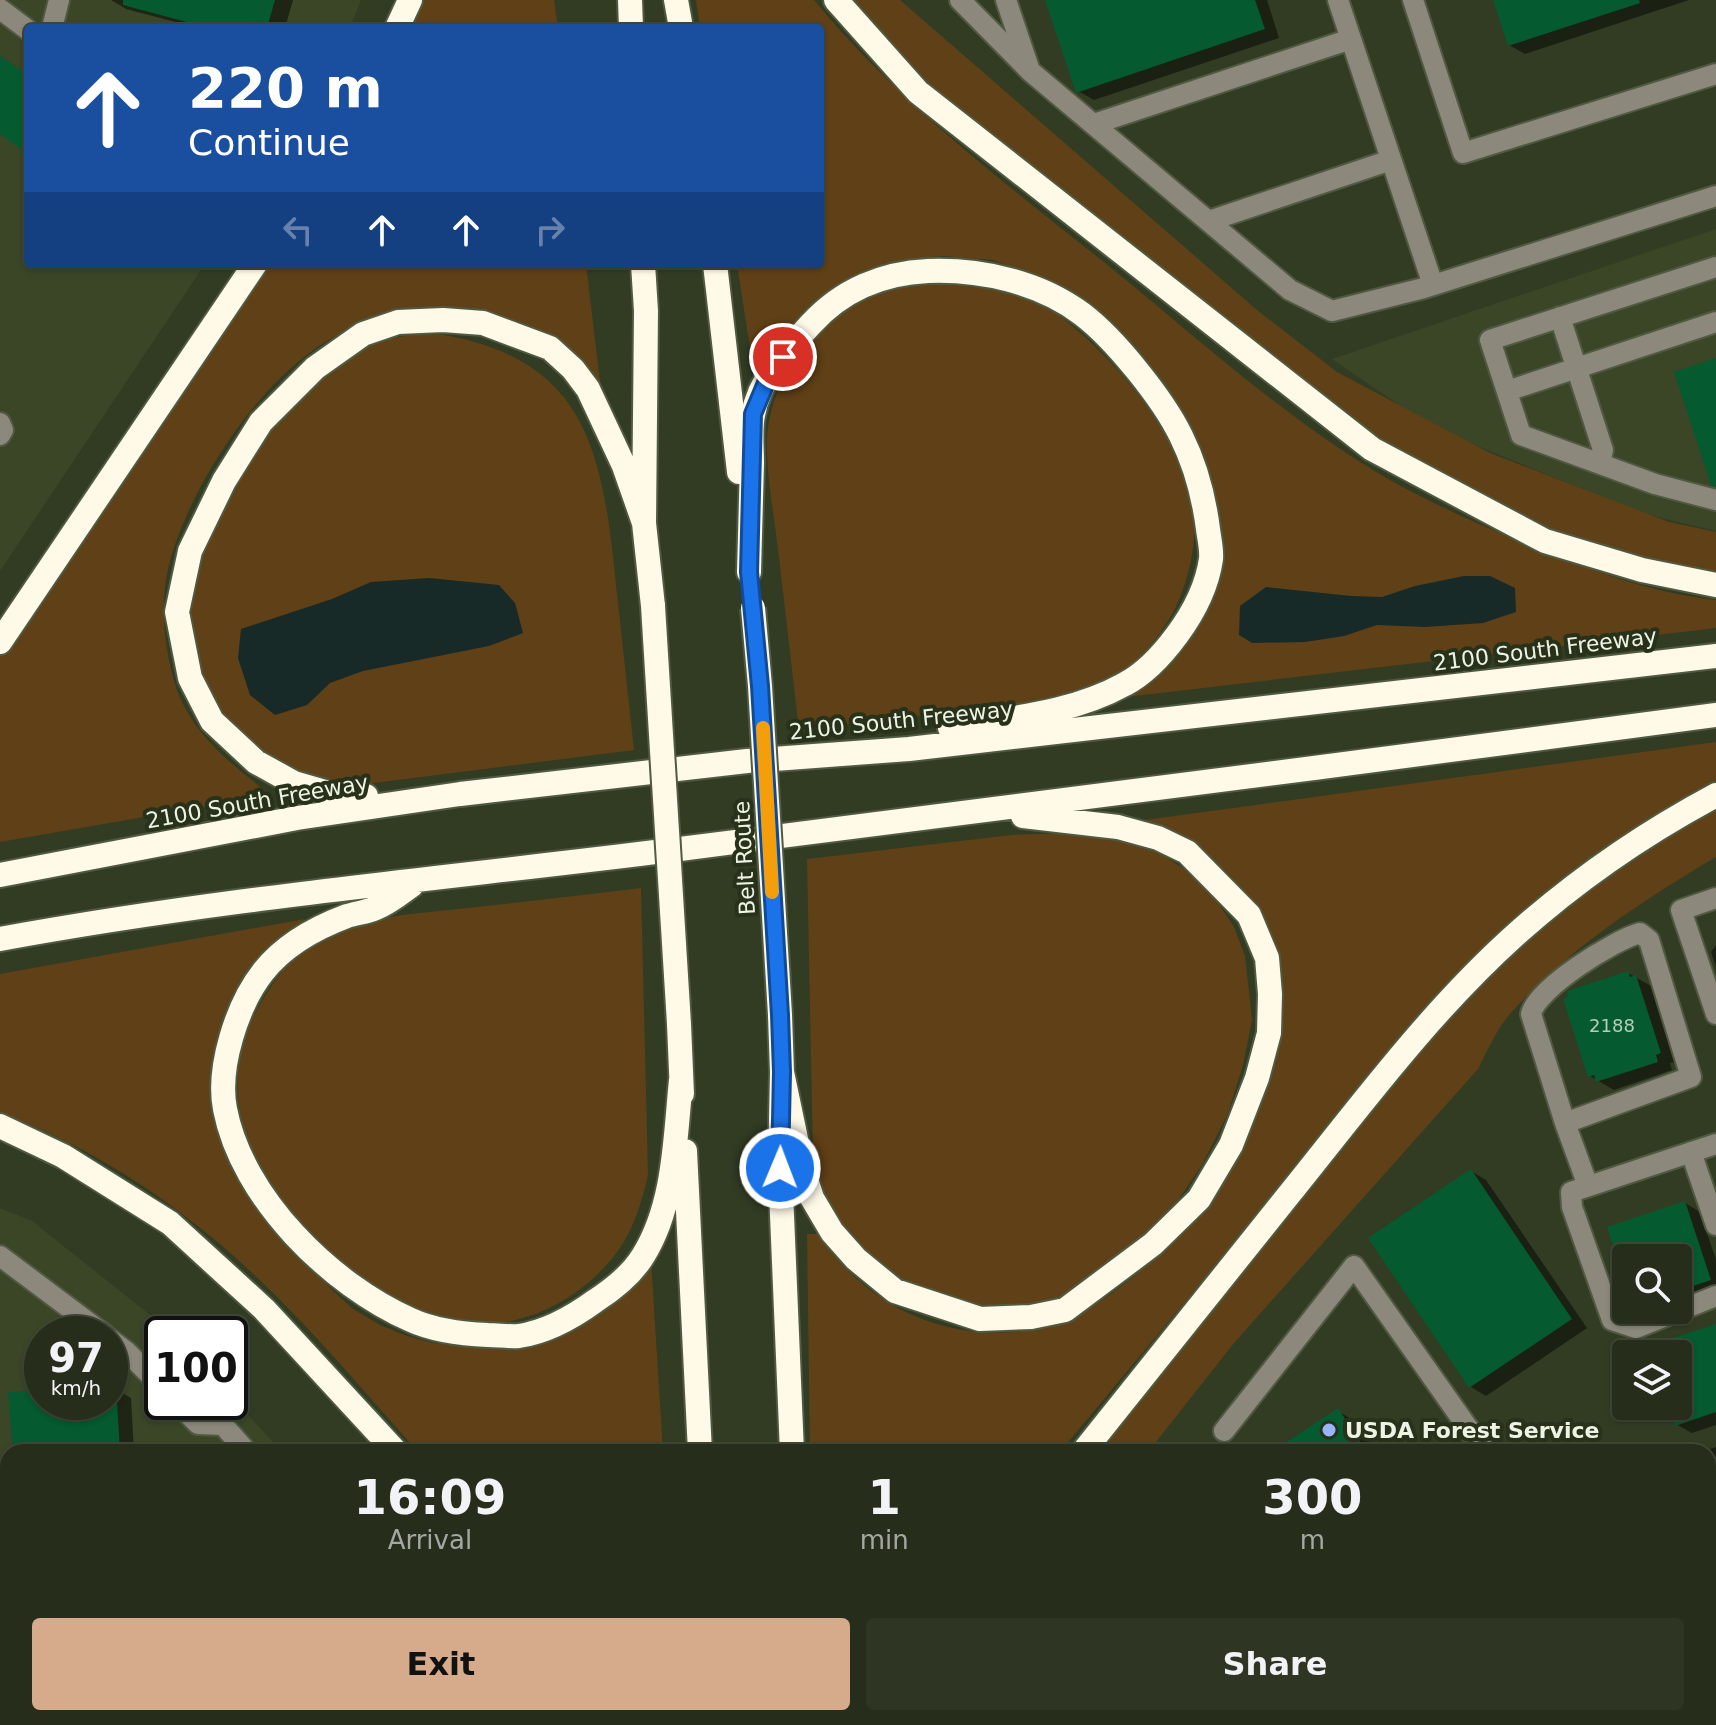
<!DOCTYPE html>
<html lang="en">
<head>
<meta charset="utf-8">
<style>
  body { margin:0; font-family:"DejaVu Sans",sans-serif; background:#2e3523; color:#f1f3f6; height:100vh; display:flex; flex-direction:column; font-size:30px; white-space:nowrap }
  * { box-sizing:border-box; margin:0 }
  p { font-size:26px; color:#a4a8a2 }
  .icon { flex:none; width:44px; height:44px; fill:none; stroke:currentColor; stroke-width:2; stroke-linecap:round; stroke-linejoin:round }
  .map { position:relative; flex:1; overflow:hidden }
  .details { position:absolute; left:0px; top:1444px; width:1716px; height:282px; display:flex; flex-direction:column; background:#262d1a; border-radius:24px 24px 0 0; box-shadow:0 2px 6px #0004,0 0 0 2px #424939 }
  .details>* { flex:none }
  .guide { position:absolute; left:24px; top:24px; width:800px; height:244px; border-radius:8px; box-shadow:0 2px 6px #0004,0 0 0 2px #424939; background:#1a4fa0; color:#fff; overflow:hidden }
  .fabs { position:absolute; left:1612px; top:1244px; display:grid; gap:16px }
  .fabs a { display:grid; place-items:center; width:80px; height:80px; border-radius:8px; background:#262d1a; box-shadow:0 2px 6px #0004,0 0 0 2px #424939; font-size:40px }
  .speed { position:absolute; left:24px; top:1316px; display:flex; gap:16px; font-size:40px; font-weight:700; text-align:center }
  .speed>* { display:grid; place-content:center; width:104px; height:104px; border-radius:50%; background:#262d1a; box-shadow:0 2px 6px #0004,0 0 0 2px #424939; line-height:1 }
  .speed small { font-size:20px; font-weight:400 }
  .speed .limit { border:4px solid #111; border-radius:12px; background:#fff; color:#111 }
  .pin { position:absolute; display:grid; place-items:center; width:68px; height:68px; color:#fff; margin:-34px; border:4px solid #fff; border-radius:50%; box-shadow:0 2px 8px #0007 }
  .me { position:absolute; width:88px; margin:-44px; rotate:1deg; stroke-linejoin:round; filter:drop-shadow(0 0 6px #0008) }
  .turn { display:flex; align-items:center; gap:28px; height:168px; padding:0 32px; font-size:36px }
  .turn .icon { width:104px; height:104px; stroke-width:2.5 }
  .turn b { display:block; font-size:56px; line-height:68px }
  .lanes { display:flex; align-items:center; height:76px; padding:0 32px; background:#0003; justify-content:center; gap:40px; direction:ltr }
  .lanes .off { opacity:.35 }
  .eta { display:flex; justify-content:space-evenly; align-items:center; height:136px; text-align:center }
  .eta b { font-size:48px; font-weight:600; line-height:56px }
  .action { display:flex; gap:16px; margin-top:auto; padding:16px 32px }
  .action a { flex:1; height:92px; border-radius:8px; background:#d6ab8b; color:#111; font-size:32px; font-weight:600; line-height:92px; text-align:center }
  .action a+a { background:#2e3523; color:#f1f3f6 }
  .map>svg:first-child { display:block }
  .built { fill:#3a4626; fill-rule:evenodd }
  .green { fill:#604016 }
  .water { fill:#172a27 }
  .shadow { fill:#0007 }
  .building { fill:#055a2f }
  .lines { fill:none; stroke-linecap:round; stroke-linejoin:round }
  .minor-casing { stroke:#505942; stroke-width:24 }
  .highway-casing { stroke:#505942; stroke-width:28 }
  .minor { stroke:#8c897c; stroke-width:20 }
  .highway { stroke:#fefae7; stroke-width:24 }
  .highway-bridge-casing { stroke:#505942; stroke-width:28; stroke-linecap:butt }
  .highway-bridge { stroke:#fefae7; stroke-width:24 }
  .route-casing { stroke:#114b97; stroke-width:20 }
  .route { stroke:#1a73e8; stroke-width:14 }
  .slow { stroke:#f59e0b; stroke-width:14 }
  .poi-dot { fill:#97b6fd; stroke:#28311a; stroke-width:3 }
  .labels { text-anchor:middle; stroke-width:8; stroke-linejoin:round; paint-order:stroke }
  .number-label { font-size:18px; fill:#b4ceb8 }
  .street-label { font-size:22px; fill:#eef4e5; stroke:#28311a }
  .poi-label { font-size:22px; font-weight:bold; fill:#eef4e5; stroke:#28311a; text-anchor:start }
</style>
</head>
<body>
<div class="map">
<svg width="1716" height="1725" viewBox="0 0 1716 1725">
  <rect width="100%" height="100%" fill="#323c23"/>
  <path class="built" d="M 0,0 L 361,0 L 350,28 L 28,28 L 28,264 L 205,264 L 0,571 Z
    M 1716,229 L 1716,531 L 1645,514 L 1433,428 L 1332,359 Z
    M 0,1208 L 32,1221 L 174,1334 L 162,1334 L 162,1402 L 230,1402 L 230,1395 L 282,1452 L 8,1452 L 8,1718 L 489,1718 L 492,1725 L 0,1725 ZM 42,1334 L 110,1334 L 110,1402 L 42,1402 Z"/>
  <path class="green" d="M 411,0 L 554,0 L 558,28 L 399,28 Z
    M 696,0 L 814,0 C 899,103 1001,180 1105,263 C 1193,334 1281,415 1378,473 C 1432,505 1490,529 1548,553 C 1602,574 1658,594 1716,600 L 1716,628 L 1117,698 L 1210,580 L 1189,434 L 1046,280 L 993,260 L 943,256 L 907,260 L 867,272 L 765,372 L 754,374 L 737,264 L 820,264 L 820,28 L 700,28 Z
    M 840,0 L 900,0 L 1257,310 L 1337,372 L 1490,453 L 1669,522 L 1716,532 L 1716,571 L 1649,559 L 1563,536 L 1519,519 L 1374,444 L 934,97 Z
    M 260,264 L 586,264 L 600,382 L 589,384 C 572,370 550,349 531,339 C 522,335 506,336 495,335 C 463,332 430,330 398,327 C 387,326 372,322 362,325 C 275,351 188,484 168,569 C 160,604 164,642 173,677 C 186,729 230,764 271,795 L 0,842 L 0,645 Z
    M 967,277 C 988,284 1016,288 1036,300 C 1100,338 1182,432 1193,508 C 1197,539 1191,569 1180,597 C 1170,623 1148,653 1125,669 C 1075,702 1008,705 950,712 C 899,718 849,724 799,730 C 792,669 785,609 778,549 C 774,517 768,484 767,452 C 764,376 826,300 900,283 C 921,278 945,279 967,277 Z
    M 437,334 C 588,357 603,454 616,585 C 622,640 628,695 634,750 L 350,786 L 322,782 L 258,756 L 217,716 L 182,624 L 189,569 L 259,433 L 353,350 L 379,341 L 410,335 Z
    M 1716,742 L 1716,783 L 1665,811 L 1392,1053 L 1060,1452 L 810,1452 L 807,1234 L 819,1234 C 849,1281 894,1314 948,1327 C 1032,1347 1096,1314 1155,1257 C 1173,1240 1194,1219 1207,1197 C 1221,1173 1232,1134 1242,1107 C 1249,1090 1272,1042 1271,1027 C 1271,1008 1263,987 1259,968 C 1255,947 1253,923 1246,902 C 1235,867 1178,833 1145,820 Z
    M 1716,808 L 1716,857 C 1642,901 1566,950 1509,1015 C 1496,1030 1487,1052 1478,1069 L 1234,1343 L 1148,1452 L 1088,1452 L 1454,1011 C 1496,968 1538,927 1585,890 C 1626,858 1671,834 1716,808 Z
    M 1076,833 L 1117,837 L 1150,847 L 1189,872 L 1215,898 L 1234,927 L 1245,956 L 1252,1020 L 1243,1065 L 1228,1113 L 1202,1165 L 1174,1206 L 1144,1240 L 1077,1293 L 1033,1308 L 1000,1313 L 881,1275 L 834,1222 L 819,1184 L 813,1156 L 807,859 L 1011,835 Z
    M 641,888 L 648,1175 C 642,1200 635,1226 620,1248 C 577,1309 501,1339 429,1319 C 417,1315 400,1314 389,1307 C 372,1298 358,1280 343,1267 C 330,1255 314,1244 303,1231 C 248,1168 214,1089 257,1010 C 272,983 292,953 320,939 C 365,915 418,914 467,908 C 525,902 583,895 641,888 Z
    M 305,919 L 270,946 L 252,967 L 236,992 L 222,1020 L 215,1075 L 291,1248 L 331,1289 L 353,1309 L 380,1325 L 407,1336 L 433,1343 L 465,1346 L 493,1345 L 533,1338 L 651,1260 L 663,1452 L 418,1452 C 345,1370 274,1283 186,1217 C 130,1173 66,1138 0,1112 L 0,974 Z"/>
  <path class="water" d="M 1464,576 L 1490,576 L 1515,588 L 1516,612 L 1483,623 L 1425,627 L 1377,625 L 1344,636 L 1305,642 L 1252,643 L 1239,635 L 1240,606 L 1266,587 L 1351,596 L 1382,597 L 1415,586 Z
    M 429,578 L 499,585 L 515,603 L 523,633 L 489,646 L 363,671 L 330,683 L 307,705 L 275,715 L 250,695 L 238,658 L 241,629 L 332,599 L 371,582 Z"/>
  <path class="shadow" d="M 111,0 L 293,0 L 285,28 L 198,28 L 126,9 Z
    M 1047,0 L 1267,0 L 1279,38 L 1094,100 L 1078,91 Z
    M 1495,0 L 1689,0 L 1525,54 L 1509,45 Z
    M 1716,945 L 1716,967 L 1711,952 Z
    M 1628,973 L 1651,986 L 1676,1062 L 1670,1063 L 1672,1070 L 1614,1090 L 1590,1076 Z
    M 1471,1171 L 1486,1180 L 1587,1328 L 1486,1396 L 1471,1387 Z
    M 1685,1203 L 1700,1212 L 1716,1260 L 1716,1291 L 1678,1304 L 1678,1258 L 1626,1258 L 1626,1279 L 1609,1228 Z
    M 1716,1326 L 1716,1425 L 1692,1433 L 1676,1424 L 1670,1406 L 1678,1406 L 1678,1354 L 1653,1354 Z
    M 110,1389 L 116,1389 L 131,1398 L 134,1452 L 10,1452 L 42,1392 L 42,1402 L 110,1402 Z
    M 1338,1411 L 1353,1420 L 1375,1452 L 1276,1452 Z
    M 1716,1447 L 1716,1527 L 1715,1527 L 1708,1523 L 1708,1452 L 1701,1452 Z
    M 8,1455 L 8,1718 L 95,1718 L 95,1725 L 7,1725 L 0,1583 L 0,1464 Z
    M 1095,1718 L 1247,1718 L 1248,1725 L 1063,1725 Z
    M 1381,1718 L 1419,1718 L 1409,1725 L 1388,1725 Z"/>
  <path class="building" d="M 123,0 L 275,0 L 267,28 L 209,28 L 123,5 Z
    M 1045,0 L 1255,0 L 1265,29 L 1076,93 Z
    M 1493,0 L 1639,0 L 1640,3 L 1508,46 Z
    M 0,56 L 28,75 L 28,154 L 0,134 Z
    M 1716,358 L 1716,487 L 1711,485 L 1674,372 Z
    M 1628,971 L 1630,977 L 1636,975 L 1661,1053 L 1656,1055 L 1658,1062 L 1596,1082 L 1594,1075 L 1588,1077 L 1563,999 L 1568,997 L 1567,991 Z
    M 1471,1169 L 1572,1319 L 1469,1388 L 1368,1238 Z
    M 1685,1201 L 1711,1280 L 1678,1291 L 1678,1258 L 1617,1258 L 1607,1227 Z
    M 1716,1324 L 1716,1412 L 1675,1426 L 1668,1406 L 1678,1406 L 1678,1354 L 1634,1354 L 1634,1351 Z
    M 42,1390 L 42,1402 L 117,1402 L 120,1452 L 13,1452 L 8,1392 Z
    M 1338,1408 L 1367,1452 L 1272,1452 Z"/>
  <g class="lines">
    <g class="minor-casing">
      <path id="minor" d="M 960,0 L 1030,71 L 1290,290 L 1332,311 L 1424,288 L 1716,196
        M 1006,0 L 1029,68
        M 1338,0 L 1433,285
        M 1413,0 L 1463,153 L 1716,74
        M 0,9 L 28,30
        M 52,28 L 59,0
        M 1094,124 L 1351,39
        M 1209,221 L 1391,160
        M 1716,267 L 1490,340 L 1521,435 L 1655,484 L 1716,500
        M 1560,317 L 1603,450 L 1600,464
        M 1507,391 L 1716,322
        M 0,423 L 3,430 L 0,435
        M 1716,898 L 1681,910 L 1716,1014
        M 1565,1123 L 1691,1077 L 1649,940 L 1640,933 C 1614,940 1537,988 1531,1014 L 1565,1123 L 1588,1186
        M 1716,1144 L 1571,1192 L 1572,1207 L 1612,1320 L 1636,1328 L 1716,1296
        M 1691,1152 L 1716,1225
        M 0,1256 L 104,1334
        M 110,1339 L 127,1352 L 162,1387
        M 176,1402 L 198,1424 L 223,1425 L 247,1452
        M 1224,1431 L 1354,1266 L 1485,1452
        M 1708,1540 L 1716,1537
        M 1708,1619 L 1716,1643
        M 107,1718 L 107,1725
        M 183,1718 L 183,1725
        M 350,1718 L 351,1725
        M 416,1718 L 420,1725
        M 1321,1718 L 1326,1725
        M 1577,1718 L 1580,1725
        M 239,1725 L 239,1718
        M 1014,1725 L 1017,1718
        M 1443,1725 L 1454,1718
        M 1684,1725 L 1705,1718"/>
    </g>
    <g class="highway-casing">
      <path id="highway" d="M 630,0 L 631,28
        M 676,0 L 681,28
        M 836,0 L 918,92 L 1372,449 L 1545,541 L 1642,570 L 1716,585
        M 397,28 L 410,0
        M 643,264 L 646,311 L 644,523 L 653,606
        M 715,264 L 739,472
        M 749,572 C 750,536 751,500 752,463 C 752,448 750,430 753,415 C 759,379 787,350 811,324 C 842,290 883,273 928,271 C 981,269 1039,282 1082,314 C 1115,339 1163,399 1181,436 C 1195,464 1204,498 1208,529 C 1209,538 1212,549 1211,559 C 1207,587 1194,612 1177,635 C 1163,654 1146,673 1125,684 C 1071,714 1009,718 950,728
        M 0,642 L 255,264
        M 366,796 L 339,796 L 294,783 L 256,762 L 212,721 L 190,678 L 177,612 L 190,551 L 224,481 L 261,422 L 315,368 L 363,334 L 398,322 L 443,320 L 483,323 L 550,348 L 573,369 L 588,389 L 624,466 L 644,523
        M 0,875 L 297,818 L 460,794 L 747,761 L 909,749 L 1716,656
        M 412,885 C 401,893 389,903 376,908 C 367,912 357,913 347,916 C 315,928 284,945 263,972 C 237,1005 217,1068 225,1109 C 242,1198 331,1285 411,1320 C 435,1331 463,1334 488,1335 C 498,1335 509,1337 519,1336 C 546,1332 573,1317 595,1301 C 612,1290 632,1274 643,1256 C 675,1205 675,1138 681,1080
        M 0,939 C 222,898 448,878 672,850 C 1021,807 1368,761 1716,715
        M 780,1015 L 782,1072 L 780,1168 L 792,1452
        M 679,1024 L 682,1094
        M 782,1072 L 801,1163 L 812,1198 L 832,1232 L 856,1259 L 895,1291 L 980,1319 L 1031,1317 L 1065,1310 L 1153,1244 L 1199,1199 L 1231,1145 L 1257,1078 L 1269,1033 L 1270,994 L 1267,958 L 1249,915 L 1187,852 L 1158,838 L 1118,827 L 1023,816
        M 0,1126 L 63,1156 L 170,1223 L 264,1309 L 396,1452
        M 685,1151 L 700,1452
        M 1083,1452 C 1152,1365 1222,1279 1291,1192 C 1361,1105 1430,1012 1513,937 C 1575,881 1643,834 1716,795
        M 581,1718 L 584,1725
        M 714,1718 L 714,1725
        M 803,1718 L 804,1725
        M 918,1725 L 921,1718"/>
    </g>
    <use href="#minor" class="minor"/>
    <use href="#highway" class="highway"/>
    <g class="highway-bridge-casing">
      <path id="highway-bridge" d="M 653,606 L 679,1024
        M 753,608 L 760,686 L 780,1015"/>
    </g>
    <use href="#highway-bridge" class="highway-bridge"/>
  </g>
  <g class="lines">
    <g class="route-casing">
      <path id="route" d="M 780,1168 L 782,1072 L 780,1015 L 760,686 L 749,572 L 753,414 L 771,371 L 783,357"/>
    </g>
    <use href="#route" class="route"/>
    <path class="slow" d="M 763,728 L 772,892"/>
  </g>
  <circle class="poi-dot" cx="1329" cy="1430" r="8"/>
  <g class="labels">
    <g class="number-label">
      <text x="1612" y="1032">2188</text>
    </g>
    <g class="street-label">
      <text transform="translate(1545 649) rotate(-7)" y="8">2100 South Freeway</text>
      <text transform="translate(901 720) rotate(-6)" y="8">2100 South Freeway</text>
      <text transform="translate(257 801) rotate(-10)" y="8">2100 South Freeway</text>
      <text transform="translate(744 858) rotate(-93)" y="8">Belt Route</text>
    </g>
    <g class="poi-label">
      <text x="1345" y="1438">USDA Forest Service</text>
    </g>
  </g>
</svg>
<div class="fabs">
<a><svg class="icon" aria-label="search" viewBox="0 0 24 24"><circle cx="10" cy="10" r="6"/><path d="M15 15l6 6"/></svg></a>
<a><svg class="icon" aria-label="layers" viewBox="0 0 24 24"><path d="M12 4l9 5-9 5-9-5zM3 14l9 5 9-5"/></svg></a>
</div>
<div class="speed"><div>97<small>km/h</small></div><div class="limit">100</div></div>
<div class="pin" style="left:783px;top:357px;background:#d93025"><svg class="icon" aria-label="arrive" viewBox="0 0 24 24"><path d="M6 21V4h12l-3 4 3 4H6"/></svg></div>
<svg class="me" style="left:780px;top:1168px" viewBox="-20 -20 40 40"><circle r="17" fill="#1a73e8" stroke="#fff" stroke-width="3"/><path d="M0-11L8 9 0 5-8 9z" fill="#fff"/></svg>
<div class="guide">
<div class="turn"><svg class="icon" aria-label="ahead" viewBox="0 0 24 24"><path d="M12 20V5M6 11l6-6 6 6"/></svg><div><b>220 m</b>Continue</div></div>
<div class="lanes"><svg class="icon off" aria-label="left" viewBox="0 0 24 24"><path d="M17 20v-9H6M10 6l-5 5 5 5"/></svg><svg class="icon" aria-label="ahead" viewBox="0 0 24 24"><path d="M12 20V5M6 11l6-6 6 6"/></svg><svg class="icon" aria-label="ahead" viewBox="0 0 24 24"><path d="M12 20V5M6 11l6-6 6 6"/></svg><svg class="icon off" aria-label="right" viewBox="0 0 24 24"><path d="M7 20v-9h11M14 6l5 5-5 5"/></svg></div>
</div>
<section class="details">
<div class="eta">
<div><b>16:09</b><p>Arrival</p></div>
<div><b>1</b><p>min</p></div>
<div><b>300</b><p>m</p></div>
</div>
<div class="action"><a>Exit</a><a>Share</a></div>
</section>
</div>
</body>
</html>
